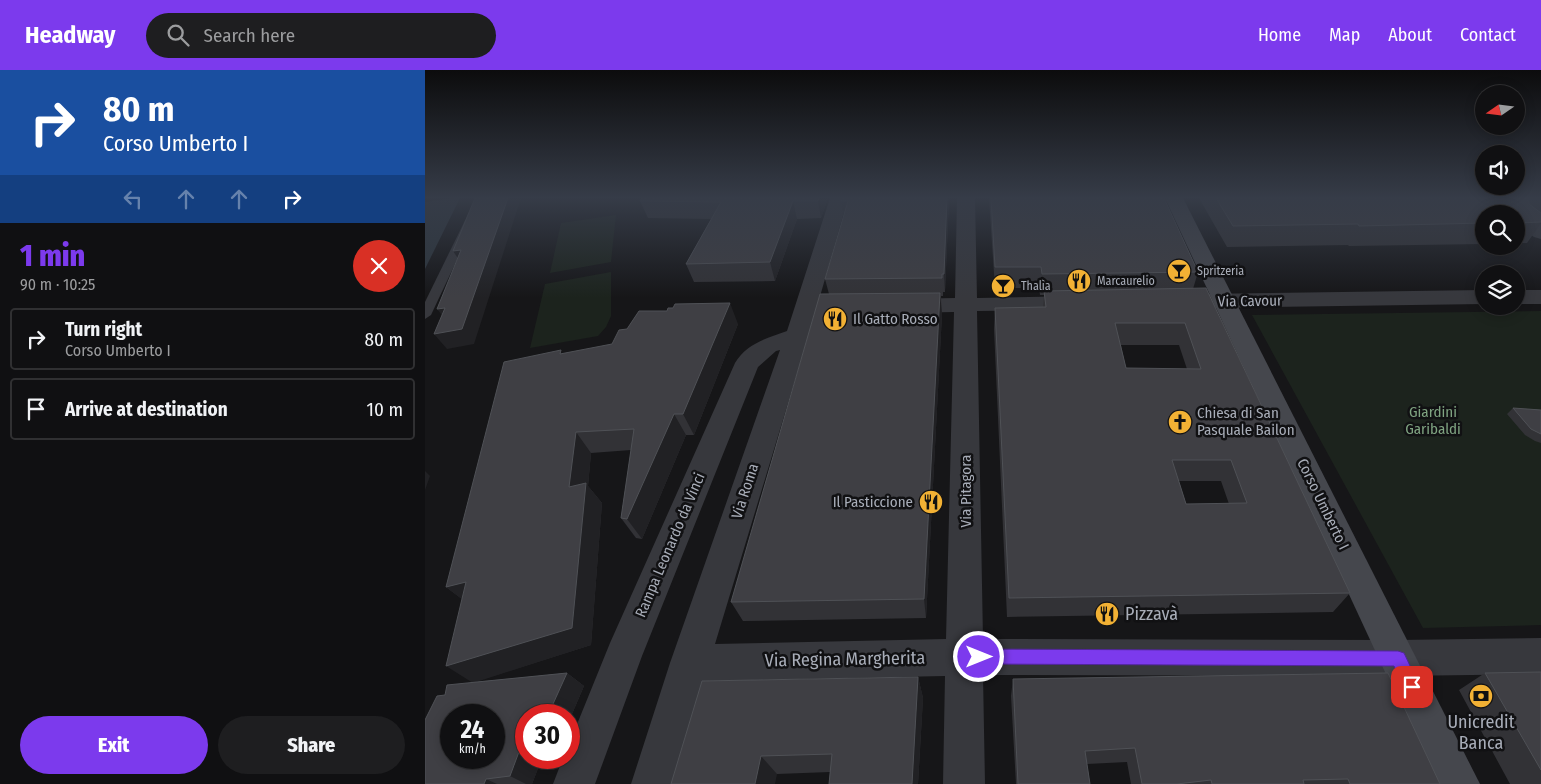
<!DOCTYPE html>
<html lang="en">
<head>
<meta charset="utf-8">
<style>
  body { margin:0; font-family:"Fira Sans Condensed",sans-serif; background:#1e1e20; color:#f1f3f6; height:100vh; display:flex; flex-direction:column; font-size:19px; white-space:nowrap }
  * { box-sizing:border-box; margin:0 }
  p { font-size:16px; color:#9c9d9f }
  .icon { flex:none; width:28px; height:28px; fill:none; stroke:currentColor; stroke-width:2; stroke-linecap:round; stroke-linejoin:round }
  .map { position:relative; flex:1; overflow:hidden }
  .panel { display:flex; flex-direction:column; background:#101012; width:425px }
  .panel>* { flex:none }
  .hud { background:#1a4fa0; color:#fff; overflow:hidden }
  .needle { width:32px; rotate:256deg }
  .tools { position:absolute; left:1050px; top:15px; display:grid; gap:10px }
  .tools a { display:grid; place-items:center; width:50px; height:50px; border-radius:50%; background:#101012; box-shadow:0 2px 12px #0003,0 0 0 1px #303032; font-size:25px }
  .speed { position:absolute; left:15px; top:634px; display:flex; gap:10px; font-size:25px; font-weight:700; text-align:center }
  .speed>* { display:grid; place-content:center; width:65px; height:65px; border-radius:50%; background:#101012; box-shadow:0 2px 12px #0003,0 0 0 1px #303032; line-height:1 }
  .speed small { font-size:12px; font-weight:400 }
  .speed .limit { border:8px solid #d22; background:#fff; color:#111 }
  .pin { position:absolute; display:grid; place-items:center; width:42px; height:42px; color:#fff; margin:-21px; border-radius:10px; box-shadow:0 2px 8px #0006 }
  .me { position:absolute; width:55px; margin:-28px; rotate:90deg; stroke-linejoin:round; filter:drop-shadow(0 0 4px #0008) }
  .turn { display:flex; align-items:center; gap:18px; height:105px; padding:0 20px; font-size:22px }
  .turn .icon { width:65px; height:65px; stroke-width:2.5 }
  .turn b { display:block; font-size:35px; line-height:42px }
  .lanes { display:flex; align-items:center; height:48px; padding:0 20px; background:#0003; justify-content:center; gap:25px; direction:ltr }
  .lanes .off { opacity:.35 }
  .round { display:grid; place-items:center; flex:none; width:52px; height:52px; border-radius:26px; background:#1e1e20 }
  .head { display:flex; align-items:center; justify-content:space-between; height:85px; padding:0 20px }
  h1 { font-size:30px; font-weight:800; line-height:38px; color:#7c3aed }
  .action { display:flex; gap:10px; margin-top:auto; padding:10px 20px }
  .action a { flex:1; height:58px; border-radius:30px; background:#7c3aed; color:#fff; font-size:20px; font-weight:800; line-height:58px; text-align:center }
  .action a+a { background:#1e1e20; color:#f1f3f6 }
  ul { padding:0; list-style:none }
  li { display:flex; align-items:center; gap:15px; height:62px; margin:0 10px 8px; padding:0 10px; border:2px solid #303032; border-radius:5px }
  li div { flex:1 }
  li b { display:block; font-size:19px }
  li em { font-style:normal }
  header { display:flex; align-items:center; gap:30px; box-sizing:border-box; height:70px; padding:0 25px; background:#7c3aed; color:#fff }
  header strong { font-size:24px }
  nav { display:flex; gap:28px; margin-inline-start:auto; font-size:18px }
  .search { width:350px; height:45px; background:#1e1e20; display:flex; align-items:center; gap:12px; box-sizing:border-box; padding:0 18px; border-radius:28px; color:#9c9d9f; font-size:19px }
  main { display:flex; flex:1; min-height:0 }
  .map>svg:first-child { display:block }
  .green { fill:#1c231d }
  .water { fill:#2c353c }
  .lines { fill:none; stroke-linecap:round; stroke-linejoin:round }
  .lane { fill:#37383d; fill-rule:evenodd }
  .street { fill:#37383d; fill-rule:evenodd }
  .secondary { fill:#45474d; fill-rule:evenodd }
  .wall { fill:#323236; fill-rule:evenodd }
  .shaded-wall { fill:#212124 }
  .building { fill:#3f3f44; stroke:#4f5156; fill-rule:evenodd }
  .route { fill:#7c3aed; stroke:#51269a }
  .labels { text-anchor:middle; stroke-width:5; stroke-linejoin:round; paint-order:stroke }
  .far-poi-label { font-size:12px; fill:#a8adb8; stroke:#111113; text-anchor:start }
  .street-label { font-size:15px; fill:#a8adb8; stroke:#111113 }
  .poi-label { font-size:15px; fill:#a8adb8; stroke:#111113; text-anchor:start }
  .park-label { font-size:15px; fill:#7fa381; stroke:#111113 }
  .near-poi-label { font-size:18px; fill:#a8adb8; stroke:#111113; text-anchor:start }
  .near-street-label { font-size:18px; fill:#a8adb8; stroke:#111113 }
</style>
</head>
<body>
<header>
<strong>Headway</strong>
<div class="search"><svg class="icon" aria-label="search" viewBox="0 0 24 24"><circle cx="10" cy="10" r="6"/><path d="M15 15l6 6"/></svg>Search here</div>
<nav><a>Home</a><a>Map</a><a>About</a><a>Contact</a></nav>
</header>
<main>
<section class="panel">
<div class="hud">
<div class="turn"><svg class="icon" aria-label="right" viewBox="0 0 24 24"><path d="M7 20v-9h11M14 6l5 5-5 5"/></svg><div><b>80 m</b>Corso Umberto I</div></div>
<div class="lanes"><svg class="icon off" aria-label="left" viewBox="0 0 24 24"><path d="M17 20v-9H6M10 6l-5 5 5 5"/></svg><svg class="icon off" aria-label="ahead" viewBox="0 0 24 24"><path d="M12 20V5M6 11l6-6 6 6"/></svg><svg class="icon off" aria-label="ahead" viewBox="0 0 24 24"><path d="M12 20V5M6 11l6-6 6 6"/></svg><svg class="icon" aria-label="right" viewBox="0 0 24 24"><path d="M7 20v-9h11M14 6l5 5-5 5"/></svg></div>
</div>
<div class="head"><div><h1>1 min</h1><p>90 m · 10:25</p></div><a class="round" style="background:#d93025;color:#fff"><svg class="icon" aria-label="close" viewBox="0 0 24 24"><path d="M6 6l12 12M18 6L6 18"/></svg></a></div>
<ul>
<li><svg class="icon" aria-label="right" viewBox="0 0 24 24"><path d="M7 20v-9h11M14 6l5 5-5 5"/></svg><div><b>Turn right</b><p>Corso Umberto I</p></div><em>80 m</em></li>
<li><svg class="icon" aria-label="arrive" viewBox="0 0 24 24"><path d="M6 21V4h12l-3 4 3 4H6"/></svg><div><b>Arrive at destination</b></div><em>10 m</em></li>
</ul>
<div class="action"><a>Exit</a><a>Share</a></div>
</section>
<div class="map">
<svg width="1116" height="714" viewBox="0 0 1116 714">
  <rect width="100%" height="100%" fill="#161618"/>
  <path class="green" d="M 191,145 L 186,192 L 125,203 L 136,153 Z
    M 186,202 L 186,246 L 181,257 L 173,266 L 105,278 L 120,214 Z
    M 1116,241 L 1116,555 L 998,558 L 827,245 Z"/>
  <path class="water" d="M 27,128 L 35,128 L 0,199 L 0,132 Z"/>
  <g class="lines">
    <path class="lane" d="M 51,128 L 61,128 L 6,245 L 0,249 L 0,232 Z"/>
    <path class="street" d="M 405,128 L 423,128 L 394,230 L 427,229 L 435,231 L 438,236 L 435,241 L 390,244 L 290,574 L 521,569 L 529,242 L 478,243 L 470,241 L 467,236 L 470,231 L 478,229 L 530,228 L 532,128 L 550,128 L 552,228 L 655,226 L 663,228 L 666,233 L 663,238 L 655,240 L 552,241 L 558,569 L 973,570 L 1116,568 L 1116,604 L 973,606 L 558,605 L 560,714 L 518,714 L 520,606 L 279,611 L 248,714 L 206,714 L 245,593 L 355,280 L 351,281 L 333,297 L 217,586 L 170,714 L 128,714 L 138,688 L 144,688 L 144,674 L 185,573 L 310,293 C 321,274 342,268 362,261 Z
      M 1063,128 L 1083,128 L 1116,154 L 1116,169 L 1109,167 L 1091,153 L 1091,144 L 1080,144 Z
      M 1059,220 L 1059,234 L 773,238 L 765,236 L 762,231 L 765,226 L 773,224 Z
      M 1091,220 L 1116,220 L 1116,234 L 1091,234 Z"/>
    <path class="secondary" d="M 740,128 L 758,128 L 1055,714 L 1012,714 Z"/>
  </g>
  <path class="wall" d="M 403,128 L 396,148 L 372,149 L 350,211 L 269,212 L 261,194 L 286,149 L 223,148 L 215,131 Z
    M 524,128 L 520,222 L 518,222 L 518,226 L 516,226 L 517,244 L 501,548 L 318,551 L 306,532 L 404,224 L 400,209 L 419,145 L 416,131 Z
    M 564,128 L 739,128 L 773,202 L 768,219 L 925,523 L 908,542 L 582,547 L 569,259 L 570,238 L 618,237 L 619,225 L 615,225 L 614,218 L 570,218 ZM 696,275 L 754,275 L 762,299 L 701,298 ZM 754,411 L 796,411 L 804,434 L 761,434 Z
    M 774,128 L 1116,128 L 1116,153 L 1102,173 L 1091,173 L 1091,144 L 1059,144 L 1059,174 L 924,176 L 923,175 L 802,177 Z
    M 313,254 L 269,365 L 261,365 L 217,469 L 211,468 L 196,448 L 206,380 L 166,383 L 163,416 L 177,433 L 166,575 L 49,612 L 142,603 L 159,616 L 144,651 L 144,645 L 101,645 L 101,688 L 117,688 L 107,714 L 0,714 L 20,625 L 47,612 L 37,529 L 21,517 L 138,284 Z
    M 1088,338 L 1116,340 L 1116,373 L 1110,371 L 1100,365 L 1082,344 Z
    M 1116,602 L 1116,714 L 1085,714 L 1034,620 L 1060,603 Z
    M 493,607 L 498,628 L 493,714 L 404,714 L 405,702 L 352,704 L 246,714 Z
    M 588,609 L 1015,714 L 706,714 L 702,692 L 662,694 L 665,714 L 591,714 L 586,626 Z"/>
  <path class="shaded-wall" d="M 83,128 L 96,128 L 49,274 L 22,279 L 9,264 Z
    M 394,128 L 403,128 L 396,148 L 393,131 Z
    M 522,128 L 524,128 L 520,222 L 519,204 Z
    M 368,131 L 372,149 L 350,211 L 345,192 Z
    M 36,180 L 38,196 L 28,181 Z
    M 515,223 L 517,244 L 501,548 L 499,529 Z
    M 305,233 L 313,254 L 269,365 L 258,344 Z
    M 20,238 L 24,254 L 12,239 Z
    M 249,344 L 261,365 L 217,469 L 202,449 Z
    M 151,362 L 166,383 L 163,416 L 177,433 L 166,575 L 48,613 L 21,596 L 144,417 Z
    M 0,401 L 5,406 L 0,420 Z
    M 41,512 L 46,536 L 21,517 Z
    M 142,603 L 159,616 L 144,651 L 144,645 L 123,645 Z
    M 493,607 L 498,628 L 493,714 L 487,714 Z
    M 98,671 L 101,673 L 101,688 L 117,688 L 107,714 L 101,714 L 85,706 Z
    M 336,686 L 352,704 L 350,714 L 330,714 Z
    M 61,709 L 72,714 L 59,714 Z"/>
  <path class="building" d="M 50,128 L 83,128 L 37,259 L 9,264 L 20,238 L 12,239 L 36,180 L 28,181 Z
    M 217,128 L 394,128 L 393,131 L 368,131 L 345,192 L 261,194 L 296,132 L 215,131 Z
    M 417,128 L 522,128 L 519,204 L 517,204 L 517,208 L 400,209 L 423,131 L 416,131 Z
    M 566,128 L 739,128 L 773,202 L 617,204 L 616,197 L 570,197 Z
    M 791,128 L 1103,128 L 1104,134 L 1116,143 L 1116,152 L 1091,153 L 1091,144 L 1059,144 L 1059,153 L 934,156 L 933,154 L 808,156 Z
    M 781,218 L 925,523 L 584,528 L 570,238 L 621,237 L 619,221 ZM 690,253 L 760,253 L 776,299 L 701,298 ZM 747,390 L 806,390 L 822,433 L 761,434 Z
    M 515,223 L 499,529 L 306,532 L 395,224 Z
    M 305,233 L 258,344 L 249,344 L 202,449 L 196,448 L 209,359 L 151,362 L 144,417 L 161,413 L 147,558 L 21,596 L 41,512 L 21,517 L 79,292 L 136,280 L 135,284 L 187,274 L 194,260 L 202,259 L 214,241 L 242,241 L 243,238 L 248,238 L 250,234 Z
    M 1088,338 L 1116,340 L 1116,364 L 1106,359 Z
    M 1116,602 L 1116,700 L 1060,603 Z
    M 142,603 L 123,645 L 101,645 L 101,671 L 98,671 L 85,706 L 61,709 L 59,714 L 0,714 L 0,650 L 12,626 L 20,625 L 22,615 ZM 26,645 L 69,645 L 69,688 L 26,688 Z
    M 963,603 L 1015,714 L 925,714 L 923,709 L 878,710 L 879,714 L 787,714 L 786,710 L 752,714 L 717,714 L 710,678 L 660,681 L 665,714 L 593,714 L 588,609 Z
    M 493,607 L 487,714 L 404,714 L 407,684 L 336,686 L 330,714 L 246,714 L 277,611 Z"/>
  <linearGradient id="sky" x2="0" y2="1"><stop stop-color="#0c0c0d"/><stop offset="0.56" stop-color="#363c48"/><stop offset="1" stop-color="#363c48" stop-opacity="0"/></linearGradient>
  <rect width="1116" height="228" fill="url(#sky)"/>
  <path class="route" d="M 554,579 L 973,581 L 979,583 L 995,617 L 993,623 L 987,625 L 981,623 L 969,596 L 554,594 L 549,592 L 546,587 L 549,581 Z"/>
  <defs>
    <g id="bar-disc" transform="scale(1.25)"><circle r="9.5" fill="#f2b134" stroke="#111113"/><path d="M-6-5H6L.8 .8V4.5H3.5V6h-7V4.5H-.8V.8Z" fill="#111"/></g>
    <g id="restaurant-disc" transform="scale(1.25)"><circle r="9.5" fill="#f2b134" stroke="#111113"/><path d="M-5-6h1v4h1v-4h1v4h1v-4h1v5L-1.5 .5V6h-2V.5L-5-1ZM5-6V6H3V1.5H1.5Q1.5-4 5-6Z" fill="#111"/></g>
    <g id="church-disc" transform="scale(1.25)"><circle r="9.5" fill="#f2b134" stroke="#111113"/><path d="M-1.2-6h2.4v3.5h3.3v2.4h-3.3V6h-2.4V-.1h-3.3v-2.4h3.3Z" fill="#111"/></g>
    <g id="bank-disc" transform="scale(1.25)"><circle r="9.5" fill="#f2b134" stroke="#111113"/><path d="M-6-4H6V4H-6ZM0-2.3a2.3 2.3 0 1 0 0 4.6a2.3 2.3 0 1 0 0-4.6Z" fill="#111"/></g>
  </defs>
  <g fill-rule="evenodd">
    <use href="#bar-disc" x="754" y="201"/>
    <use href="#restaurant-disc" x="654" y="211"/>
    <use href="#bar-disc" x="578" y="216"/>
    <use href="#restaurant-disc" x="410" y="249"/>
    <use href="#church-disc" x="755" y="352"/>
    <use href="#restaurant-disc" x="506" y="432"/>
    <use href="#restaurant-disc" x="682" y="544"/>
    <use href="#bank-disc" x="1056" y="626"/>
  </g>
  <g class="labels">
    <g class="far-poi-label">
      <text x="772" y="205">Spritzeria</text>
      <text x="672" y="215">Marcaurelio</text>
      <text x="596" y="220">Thalìa</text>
    </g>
    <g class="street-label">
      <text transform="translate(825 231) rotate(-1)" y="5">Via Cavour</text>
      <text transform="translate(320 421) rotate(-72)" y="5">Via Roma</text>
      <text transform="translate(541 421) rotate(-90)" y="5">Via Pitagora</text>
      <text transform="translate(898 434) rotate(64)" y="5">Corso Umberto I</text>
      <text transform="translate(245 475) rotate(-67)" y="5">Rampa Leonardo da Vinci</text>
    </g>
    <g class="poi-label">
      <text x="428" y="254">Il Gatto Rosso</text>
      <text x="772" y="348">Chiesa di San<tspan x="772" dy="17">Pasquale Bailon</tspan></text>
      <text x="488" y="437" text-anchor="end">Il Pasticcione</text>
    </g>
    <g class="park-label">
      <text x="1008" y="347">Giardini<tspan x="1008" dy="17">Garibaldi</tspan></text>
    </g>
    <g class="near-poi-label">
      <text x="700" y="550">Pizzavà</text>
      <text x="1056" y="658" text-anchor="middle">Unicredit<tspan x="1056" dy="21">Banca</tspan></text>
    </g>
    <g class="near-street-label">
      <text transform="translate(420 589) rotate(-1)" y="6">Via Regina Margherita</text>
    </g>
  </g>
</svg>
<div class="tools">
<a><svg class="needle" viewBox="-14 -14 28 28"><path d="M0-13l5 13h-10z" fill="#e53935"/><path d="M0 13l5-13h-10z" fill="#9c9d9f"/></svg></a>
<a><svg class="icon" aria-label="sound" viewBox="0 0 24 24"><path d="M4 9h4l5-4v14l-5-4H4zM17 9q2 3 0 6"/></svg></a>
<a><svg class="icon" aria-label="search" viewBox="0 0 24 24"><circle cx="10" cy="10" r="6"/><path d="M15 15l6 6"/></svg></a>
<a><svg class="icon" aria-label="layers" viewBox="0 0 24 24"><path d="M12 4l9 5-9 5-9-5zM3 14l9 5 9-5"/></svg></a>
</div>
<div class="speed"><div>24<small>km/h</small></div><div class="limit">30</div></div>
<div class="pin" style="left:987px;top:617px;background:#d93025"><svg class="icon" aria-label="arrive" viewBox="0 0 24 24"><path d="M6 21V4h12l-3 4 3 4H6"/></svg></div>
<svg class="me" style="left:554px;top:587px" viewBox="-20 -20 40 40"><circle r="17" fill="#7c3aed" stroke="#fff" stroke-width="3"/><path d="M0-11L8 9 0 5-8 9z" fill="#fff"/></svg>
</div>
</main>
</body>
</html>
